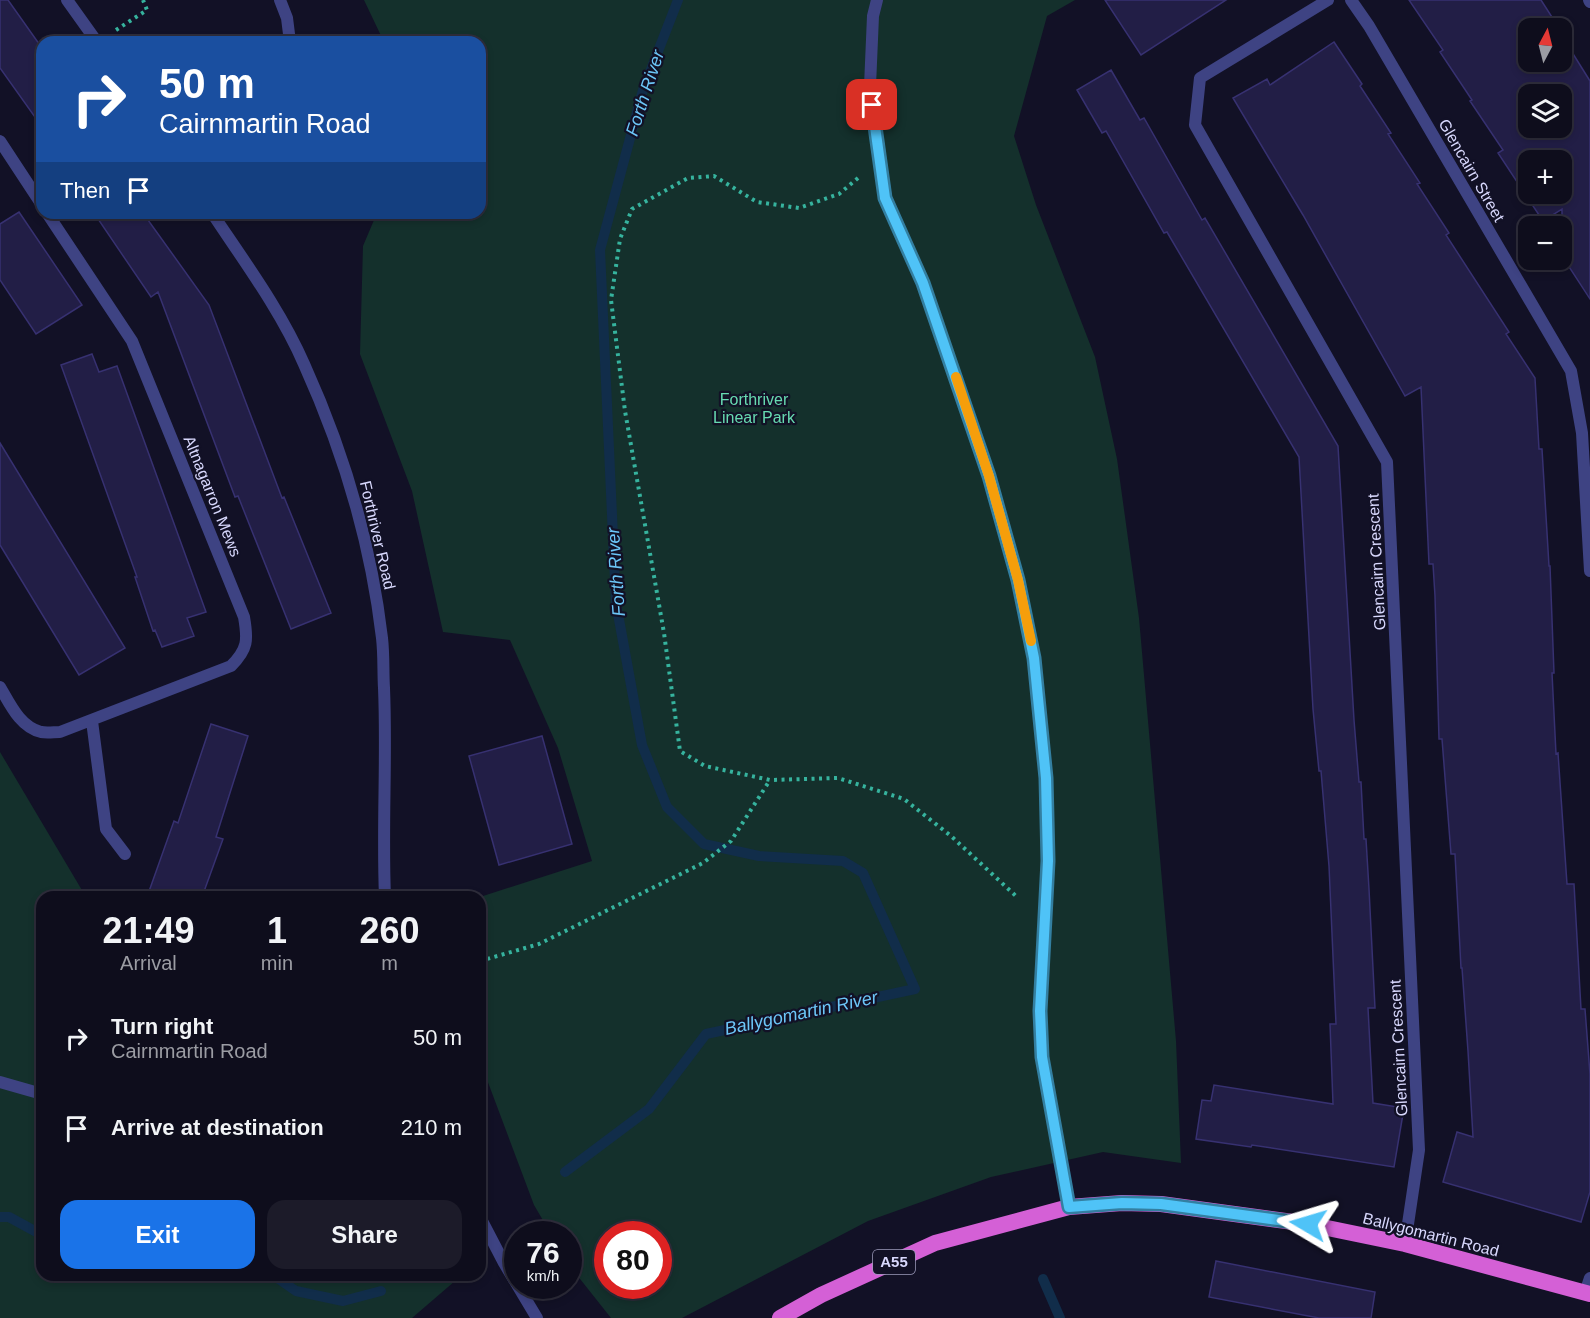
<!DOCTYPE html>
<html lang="en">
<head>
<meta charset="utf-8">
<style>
  body { margin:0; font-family:Arial,sans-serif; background:#1c1b29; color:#f1f3f6; height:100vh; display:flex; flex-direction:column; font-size:22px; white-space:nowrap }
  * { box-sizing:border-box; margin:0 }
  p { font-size:20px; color:#9b9ca3 }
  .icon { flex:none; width:33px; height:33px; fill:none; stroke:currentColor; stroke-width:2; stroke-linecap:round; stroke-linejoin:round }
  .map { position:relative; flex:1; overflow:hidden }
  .panel { position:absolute; left:36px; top:891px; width:450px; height:390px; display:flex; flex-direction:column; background:#0e0d1c; border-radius:18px; box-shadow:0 3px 9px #0003,0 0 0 2px #2e2d3b }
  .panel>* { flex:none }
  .hud { position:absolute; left:36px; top:36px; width:450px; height:183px; border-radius:18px; box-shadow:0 3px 9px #0003,0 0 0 2px #2e2d3b; background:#1a4fa0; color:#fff; overflow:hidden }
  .needle { width:39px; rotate:7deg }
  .buttons { position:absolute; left:1518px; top:18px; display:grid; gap:12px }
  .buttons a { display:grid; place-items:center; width:54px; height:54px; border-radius:12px; background:#0e0d1c; box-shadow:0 3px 9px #0003,0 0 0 2px #2e2d3b; font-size:30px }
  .speed { position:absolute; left:504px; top:1221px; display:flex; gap:12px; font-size:30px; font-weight:700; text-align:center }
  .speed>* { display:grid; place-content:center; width:78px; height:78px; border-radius:50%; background:#0e0d1c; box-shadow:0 3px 9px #0003,0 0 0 2px #2e2d3b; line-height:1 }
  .speed small { font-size:15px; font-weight:400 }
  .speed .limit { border:9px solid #d22; background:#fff; color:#111 }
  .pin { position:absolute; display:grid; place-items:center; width:51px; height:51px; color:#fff; margin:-26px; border-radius:12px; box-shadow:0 3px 9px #0006 }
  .me { position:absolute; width:66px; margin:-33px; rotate:277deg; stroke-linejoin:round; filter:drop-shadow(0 0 4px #0008) }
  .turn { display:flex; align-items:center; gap:21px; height:126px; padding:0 24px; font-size:27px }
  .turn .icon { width:78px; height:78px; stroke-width:2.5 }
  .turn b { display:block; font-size:42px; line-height:51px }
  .then { display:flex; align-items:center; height:57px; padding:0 24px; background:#0003; gap:12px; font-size:22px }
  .eta { display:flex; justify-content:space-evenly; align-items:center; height:102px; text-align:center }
  .eta b { font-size:36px; font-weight:700; line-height:42px }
  .button { display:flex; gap:12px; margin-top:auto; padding:12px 24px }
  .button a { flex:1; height:69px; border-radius:18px; background:#1a73e8; color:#fff; font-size:24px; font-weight:700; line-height:69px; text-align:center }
  .button a+a { background:#1c1b29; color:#f1f3f6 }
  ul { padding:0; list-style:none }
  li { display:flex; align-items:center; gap:18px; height:90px; padding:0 24px }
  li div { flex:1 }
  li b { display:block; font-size:22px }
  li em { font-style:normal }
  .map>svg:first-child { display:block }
  .green { fill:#14302c; fill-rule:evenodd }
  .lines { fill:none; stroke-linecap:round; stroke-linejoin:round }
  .stream { stroke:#112d4a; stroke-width:10 }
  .building { fill:#221e46; stroke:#373171; stroke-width:1.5; fill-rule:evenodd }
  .path { stroke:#36b39e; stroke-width:4; stroke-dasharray:3 4.5; stroke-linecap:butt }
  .minor { stroke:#3e4383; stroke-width:12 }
  .trunk { stroke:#d460d6; stroke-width:16 }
  .route-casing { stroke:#337fa1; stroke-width:15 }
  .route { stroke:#4fc3f7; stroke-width:10 }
  .slow { stroke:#f59e0b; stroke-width:10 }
  .labels { text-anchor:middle; stroke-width:4.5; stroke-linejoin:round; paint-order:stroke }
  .shield { fill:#121126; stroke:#9d9cbc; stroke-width:1.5 }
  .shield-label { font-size:15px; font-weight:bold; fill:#d8d8fd }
  .street-label { font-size:16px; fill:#d8d8fd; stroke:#121126 }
  .park-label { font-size:16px; fill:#67dab1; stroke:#121126 }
  .water-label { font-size:18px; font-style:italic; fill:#6cc6f8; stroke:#121126 }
</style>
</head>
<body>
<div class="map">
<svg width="1590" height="1318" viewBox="0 0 1590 1318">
  <rect width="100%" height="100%" fill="#121126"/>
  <path class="green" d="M 364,0 L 1075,0 L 1047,16 L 1014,136 L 1036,205 L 1095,357 L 1117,459 L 1139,618 L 1176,1041 L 1181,1163 L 1103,1152 L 991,1177 L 868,1221 L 682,1318 L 611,1318 L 569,1265 L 568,1234 L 551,1234 L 534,1205 L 480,1061 L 480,897 L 592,861 L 558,748 L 510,640 L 443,632 L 412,491 L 360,354 L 363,246 L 377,213 L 480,213 L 480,42 L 384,42 ZM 608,1234 L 658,1234 L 658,1286 L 608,1286 Z
    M 0,752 L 86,897 L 42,897 L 42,1275 L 453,1275 L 455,1281 L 412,1318 L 0,1318 Z"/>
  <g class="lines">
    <path class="stream" d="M 565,1172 L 649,1109 L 706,1034 L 915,989 L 863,873 L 843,861 L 759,856 L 704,844 L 667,807 L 642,745 L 616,603 L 600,250 L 643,90 L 678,0
      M 0,1217 L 9,1217 L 42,1235
      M 273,1275 L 296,1291 L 343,1301 L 381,1291
      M 1043,1279 L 1060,1318"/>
  </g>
  <path class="building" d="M 0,0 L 8,0 L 42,48 L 42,127 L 0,68 Z
    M 1105,0 L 1226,0 L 1141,55 Z
    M 1409,0 L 1541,0 L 1559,28 L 1528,28 L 1528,62 L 1562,62 L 1562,36 L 1590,81 L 1590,299 L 1562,256 L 1562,209 L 1543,221 L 1498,153 L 1503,150 L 1470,101 L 1472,100 L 1440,52 L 1443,50 ZM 1528,94 L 1562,94 L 1562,128 L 1528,128 ZM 1528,160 L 1562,160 L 1562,194 L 1528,194 Z
    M 1334,42 L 1362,84 L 1360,86 L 1391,133 L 1388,134 L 1420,183 L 1417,184 L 1449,233 L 1446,235 L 1509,332 L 1506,334 L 1535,378 L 1539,449 L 1542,449 L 1549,566 L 1550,566 L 1554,673 L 1552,673 L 1556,754 L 1558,753 L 1567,884 L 1574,884 L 1581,1009 L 1585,1009 L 1590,1074 L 1590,1192 L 1581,1222 L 1443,1182 L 1457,1132 L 1473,1137 L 1468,1051 L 1462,968 L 1461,968 L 1455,854 L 1451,854 L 1442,739 L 1439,739 L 1435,596 L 1433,564 L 1429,564 L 1421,387 L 1405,396 L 1303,215 L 1233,98 L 1267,79 L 1270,85 Z
    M 1111,70 L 1140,120 L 1144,118 L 1202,220 L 1205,218 L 1338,446 L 1354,720 L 1359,782 L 1361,782 L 1364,839 L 1366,839 L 1369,889 L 1375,1008 L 1368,1008 L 1373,1103 L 1404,1108 L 1394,1167 L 1252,1145 L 1251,1147 L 1196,1139 L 1202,1100 L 1211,1101 L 1214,1085 L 1333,1104 L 1330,1024 L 1336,1024 L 1329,866 L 1321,771 L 1319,771 L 1313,709 L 1299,457 L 1167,232 L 1164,233 L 1106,131 L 1102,133 L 1077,90 Z
    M 19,212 L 82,305 L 36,334 L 0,280 L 0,224 Z
    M 94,213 L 143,213 L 209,305 L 282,498 L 284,497 L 331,613 L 291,629 L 238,496 L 235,497 L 158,292 L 151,297 Z
    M 92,354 L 99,372 L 117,366 L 206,612 L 187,618 L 194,636 L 162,647 L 155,630 L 153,631 L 135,577 L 137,577 L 61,365 Z
    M 0,443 L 125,648 L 79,675 L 0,545 Z
    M 211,724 L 248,736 L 216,837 L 223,839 L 202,897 L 147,897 L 174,821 L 178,823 Z
    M 542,736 L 572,844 L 499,865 L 469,756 Z
    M 1216,1261 L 1375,1292 L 1371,1318 L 1319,1318 L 1209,1297 Z"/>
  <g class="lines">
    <path class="path" d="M 116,30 L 147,10 L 143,0
      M 858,178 L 839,194 L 799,208 L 757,202 L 714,176 L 688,178 L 632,209 L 620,239 L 611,300 L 625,411 L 664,633 L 680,751 L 705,766 L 770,780 L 838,778 L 904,799 L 951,836 L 1017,897
      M 480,961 L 539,944 L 703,863 L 731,841 L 770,780"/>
    <path class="minor" d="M 67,0 L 97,42
      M 280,0 L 287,18 L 290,42
      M 877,0 L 873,16 L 870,86 L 886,198 L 923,283 L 989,476 L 1018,580 L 1034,658 L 1046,778 L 1048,861 L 1040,1011 L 1042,1057 L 1069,1207
      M 1328,0 L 1200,78 L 1195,125 L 1387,462 L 1419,1150 L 1405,1244
      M 1351,0 L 1369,26 L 1571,371 L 1582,433 L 1590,571
      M 1589,0 L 1590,2
      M 0,141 L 42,205
      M 212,213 C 244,261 281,311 304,364 C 343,450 371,544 382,638 C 384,655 383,672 384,688 C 387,758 382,827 385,897
      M 0,687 C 10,704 20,727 41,732 C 47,733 54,732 60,732 L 231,666 C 248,649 248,640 244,617 L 132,341 L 47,213
      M 92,721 L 106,829 L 125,854
      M 0,1082 L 42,1094
      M 480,1217 L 504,1263 L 537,1318
      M 1585,1293 L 1590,1278"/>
    <path class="trunk" d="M 780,1318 L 821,1295 L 935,1243 L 1069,1207 L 1122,1203 L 1161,1204 L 1308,1224 L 1405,1244 L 1590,1294"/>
  </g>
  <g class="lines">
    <g class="route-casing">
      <path id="route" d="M 872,105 L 885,198 L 923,283 L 989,476 L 1018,580 L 1034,658 L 1046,778 L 1048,861 L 1040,1011 L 1042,1057 L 1069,1207 L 1122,1203 L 1161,1204 L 1308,1224"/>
    </g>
    <use href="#route" class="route"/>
    <path class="slow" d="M 956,377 L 989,476 L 1018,580 L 1031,641"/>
  </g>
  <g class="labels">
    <rect class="shield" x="873" y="1250" width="42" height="24" rx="4.5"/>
    <g class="shield-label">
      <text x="894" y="1267">A55</text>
    </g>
    <g class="street-label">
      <text transform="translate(1472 170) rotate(60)" y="6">Glencairn Street</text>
      <text transform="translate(213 496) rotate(68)" y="6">Altnagarron Mews</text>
      <text transform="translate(378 535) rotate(77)" y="6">Forthriver Road</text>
      <text transform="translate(1376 562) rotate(-93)" y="6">Glencairn Crescent</text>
      <text transform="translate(1398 1048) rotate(-93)" y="6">Glencairn Crescent</text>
      <text transform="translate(1431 1234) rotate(14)" y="6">Ballygomartin Road</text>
    </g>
    <g class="park-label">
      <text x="754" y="405">Forthriver<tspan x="754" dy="18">Linear Park</tspan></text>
    </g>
    <g class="water-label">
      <text transform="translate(645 93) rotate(-72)" y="6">Forth River</text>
      <text transform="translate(616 572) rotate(-94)" y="6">Forth River</text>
      <text transform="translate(801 1013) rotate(-12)" y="6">Ballygomartin River</text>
    </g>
  </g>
</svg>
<div class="buttons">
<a><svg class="needle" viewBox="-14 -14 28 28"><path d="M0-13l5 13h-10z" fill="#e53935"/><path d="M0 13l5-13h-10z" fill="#9b9ca3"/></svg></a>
<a><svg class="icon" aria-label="layers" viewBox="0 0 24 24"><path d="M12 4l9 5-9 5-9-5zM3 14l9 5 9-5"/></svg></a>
<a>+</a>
<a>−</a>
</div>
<div class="speed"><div>76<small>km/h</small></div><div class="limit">80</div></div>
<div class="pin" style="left:872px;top:105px;background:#d93025"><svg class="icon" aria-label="arrive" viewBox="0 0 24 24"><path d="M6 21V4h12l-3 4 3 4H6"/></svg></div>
<svg class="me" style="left:1308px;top:1224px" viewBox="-20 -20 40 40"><path d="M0-17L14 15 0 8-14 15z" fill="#4fc3f7" stroke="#fff" stroke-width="4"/></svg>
<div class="hud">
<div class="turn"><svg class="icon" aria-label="right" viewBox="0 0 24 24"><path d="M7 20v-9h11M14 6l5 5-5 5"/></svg><div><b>50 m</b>Cairnmartin Road</div></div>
<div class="then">Then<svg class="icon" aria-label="arrive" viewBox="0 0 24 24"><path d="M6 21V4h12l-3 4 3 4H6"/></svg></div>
</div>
<section class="panel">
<div class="eta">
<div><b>21:49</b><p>Arrival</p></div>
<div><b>1</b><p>min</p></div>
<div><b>260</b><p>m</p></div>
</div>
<ul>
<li><svg class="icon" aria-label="right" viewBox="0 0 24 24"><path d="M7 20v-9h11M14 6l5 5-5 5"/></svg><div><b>Turn right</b><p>Cairnmartin Road</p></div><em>50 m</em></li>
<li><svg class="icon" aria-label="arrive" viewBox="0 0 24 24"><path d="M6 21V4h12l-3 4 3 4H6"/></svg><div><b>Arrive at destination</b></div><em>210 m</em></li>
</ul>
<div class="button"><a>Exit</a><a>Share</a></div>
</section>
</div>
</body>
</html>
